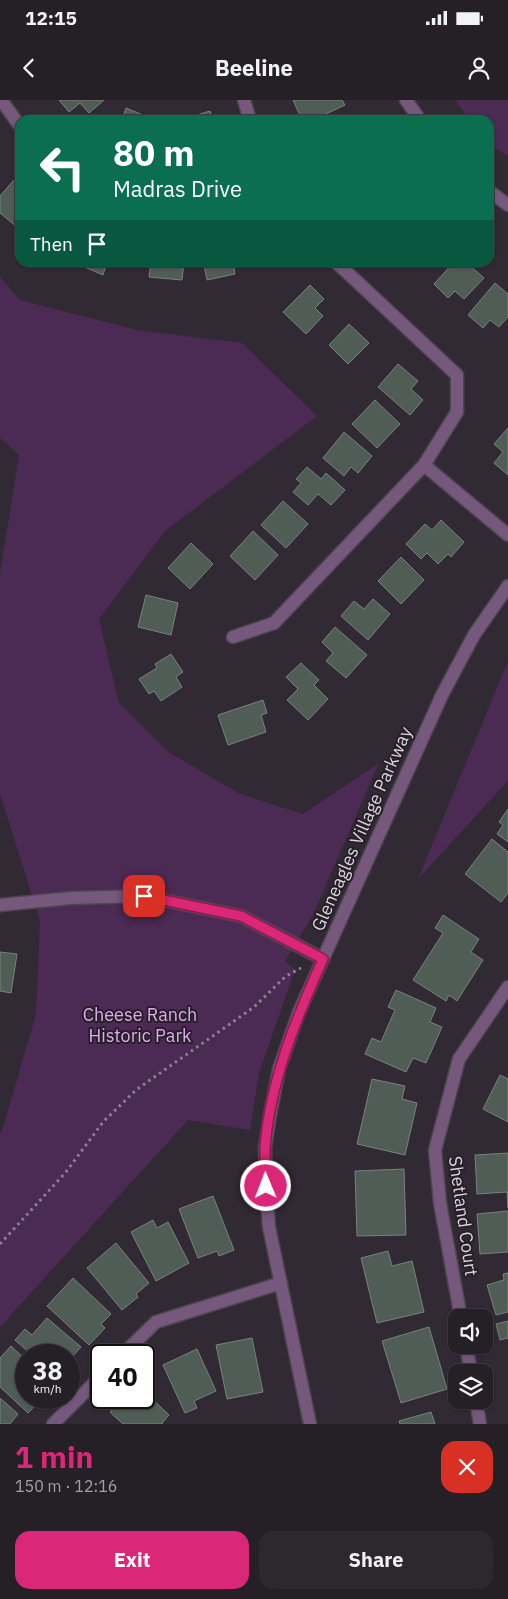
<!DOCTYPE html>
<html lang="en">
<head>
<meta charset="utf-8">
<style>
  body { margin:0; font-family:"IBM Plex Sans",sans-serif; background:#2d272e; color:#f1f3f6; height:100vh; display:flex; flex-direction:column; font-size:19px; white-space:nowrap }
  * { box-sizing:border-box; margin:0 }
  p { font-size:16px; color:#a3a2a7 }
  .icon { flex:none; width:28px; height:28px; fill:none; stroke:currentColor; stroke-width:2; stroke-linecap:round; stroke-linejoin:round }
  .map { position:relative; height:1324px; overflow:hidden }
  .drawer { display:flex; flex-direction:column; background:#251f26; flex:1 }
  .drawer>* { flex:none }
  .guide { position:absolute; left:15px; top:15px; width:479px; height:152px; border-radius:15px; box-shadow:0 1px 4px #0004,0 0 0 1px #423d43; background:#0b6e4f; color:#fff; overflow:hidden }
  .controls { position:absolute; left:448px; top:1209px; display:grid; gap:10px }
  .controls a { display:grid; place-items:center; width:45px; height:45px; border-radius:10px; background:#251f26; box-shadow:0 1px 4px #0004,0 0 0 1px #423d43; font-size:25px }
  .speed { position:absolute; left:15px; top:1244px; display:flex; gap:10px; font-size:25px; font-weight:700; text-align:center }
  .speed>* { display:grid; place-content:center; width:65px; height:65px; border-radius:50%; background:#251f26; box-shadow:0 1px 4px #0004,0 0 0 1px #423d43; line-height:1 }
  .speed small { font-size:12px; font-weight:400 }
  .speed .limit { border:2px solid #111; border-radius:8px; background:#fff; color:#111 }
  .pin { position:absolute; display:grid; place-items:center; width:42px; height:42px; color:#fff; margin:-21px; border-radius:10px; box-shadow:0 2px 8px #0006 }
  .me { position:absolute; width:55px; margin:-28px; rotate:359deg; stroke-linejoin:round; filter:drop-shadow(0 0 4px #0008) }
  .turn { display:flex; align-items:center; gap:18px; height:105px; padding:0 15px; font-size:22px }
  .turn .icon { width:65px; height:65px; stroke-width:2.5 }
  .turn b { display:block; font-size:35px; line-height:42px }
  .then { display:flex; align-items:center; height:48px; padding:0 15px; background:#0003; gap:10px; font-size:19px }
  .round { display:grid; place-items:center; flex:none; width:52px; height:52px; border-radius:15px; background:#2d272e }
  .headline { display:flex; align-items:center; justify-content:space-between; height:85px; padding:0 15px }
  h1 { font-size:30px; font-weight:700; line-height:38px; color:#db2777 }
  .button { display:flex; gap:10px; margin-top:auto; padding:10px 15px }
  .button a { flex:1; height:58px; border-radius:15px; background:#db2777; color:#fff; font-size:20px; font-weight:700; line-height:58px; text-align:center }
  .button a+a { background:#2d272e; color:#f1f3f6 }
  .status { display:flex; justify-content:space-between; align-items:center; height:35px; padding:0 25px; background:#251f26; direction:ltr }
  .status svg { height:14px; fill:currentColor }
  header { display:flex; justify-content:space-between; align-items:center; height:65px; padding:0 15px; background:#251f26; font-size:22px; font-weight:700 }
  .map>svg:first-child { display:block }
  .green { fill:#4b2a53 }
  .building { fill:#4f5d56; stroke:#75847d }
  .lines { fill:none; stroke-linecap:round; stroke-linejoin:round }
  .minor-casing { stroke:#4c454e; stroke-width:15 }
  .path { stroke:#8b848d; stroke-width:3; stroke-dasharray:2.5 4; stroke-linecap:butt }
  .minor { stroke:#75587c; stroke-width:12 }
  .route-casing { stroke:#8e194d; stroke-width:12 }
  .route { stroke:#db2777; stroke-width:9 }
  .labels { text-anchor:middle; stroke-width:4; stroke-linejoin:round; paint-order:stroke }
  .street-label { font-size:18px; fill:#dbd5dc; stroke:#271f29 }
  .park-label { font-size:18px; fill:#e2a9f0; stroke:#271f29 }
</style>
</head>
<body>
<div class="status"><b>12:15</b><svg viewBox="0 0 49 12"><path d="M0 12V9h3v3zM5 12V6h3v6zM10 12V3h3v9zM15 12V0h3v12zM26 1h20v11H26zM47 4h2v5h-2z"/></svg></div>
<header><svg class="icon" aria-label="back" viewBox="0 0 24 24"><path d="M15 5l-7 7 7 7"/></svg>Beeline<svg class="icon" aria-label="person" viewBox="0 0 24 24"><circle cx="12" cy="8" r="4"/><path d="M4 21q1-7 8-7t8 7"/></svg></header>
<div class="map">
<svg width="508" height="1324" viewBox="0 0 508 1324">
  <rect width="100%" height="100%" fill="#312933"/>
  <path class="green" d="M 455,0 L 508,0 L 508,56 L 489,45 L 489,20 L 470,20 Z
    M 0,177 L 20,200 L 137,230 L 242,243 L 317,316 L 165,431 L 99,519 L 119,603 L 167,651 L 238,693 L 303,714 L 379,663 L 313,815 L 285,861 L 295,870 L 259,973 L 250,1030 L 188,1020 L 0,1227 L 0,1033 L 2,1031 L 36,914 L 40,821 L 0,694 L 0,473 L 19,355 L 0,338 Z
    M 508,561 L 508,681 L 418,779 Z"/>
  <path class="building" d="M 59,0 L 104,0 L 89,13 L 80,3 L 69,12 Z
    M 293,0 L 342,0 L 345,5 L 313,20 L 302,20 Z
    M 126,8 L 155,20 L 122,20 Z
    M 210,11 L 213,20 L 180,20 Z
    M 14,80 L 20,86 L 20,124 L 17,127 L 0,113 L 0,96 Z
    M 73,162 L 107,162 L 103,175 Z
    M 151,162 L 184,162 L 182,180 L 149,177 Z
    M 197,162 L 233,162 L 235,174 L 207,180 L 204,165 L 197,166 Z
    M 454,162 L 466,162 L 484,178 L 464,199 L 455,191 L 448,198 L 434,184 Z
    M 495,183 L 508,194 L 508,217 L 499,227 L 490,220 L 483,228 L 468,215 Z
    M 310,185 L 324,199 L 315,208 L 323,216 L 306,234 L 283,212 Z
    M 349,224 L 369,243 L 348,264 L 329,245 Z
    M 398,264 L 418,281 L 411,289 L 423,300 L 410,315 L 378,287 Z
    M 375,300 L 400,324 L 377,348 L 352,324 Z
    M 508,328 L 508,375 L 494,363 L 503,352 L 494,344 Z
    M 344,332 L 372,356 L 358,373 L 351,367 L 344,376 L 323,358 Z
    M 307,367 L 321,379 L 326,373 L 345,390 L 331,405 L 318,394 L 308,405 L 293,392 L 301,383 L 296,379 Z
    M 283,401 L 308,424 L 286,448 L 261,425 Z
    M 441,420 L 464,442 L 451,457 L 448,454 L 438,464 L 427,453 L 421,459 L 406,444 L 425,424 L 432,430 Z
    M 253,431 L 278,455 L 255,480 L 230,456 Z
    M 191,443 L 213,464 L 190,489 L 168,468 Z
    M 401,457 L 424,480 L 401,504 L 378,481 Z
    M 146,495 L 178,503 L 171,535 L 138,527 Z
    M 373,499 L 390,514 L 368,540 L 341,516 L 354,501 L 364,509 Z
    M 335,527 L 367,555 L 346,578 L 326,561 L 333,553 L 322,542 Z
    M 171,554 L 183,572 L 176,577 L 182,587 L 161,601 L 154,591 L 149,594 L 139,579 L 157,568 L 155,564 Z
    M 301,563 L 319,580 L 314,585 L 328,599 L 308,620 L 287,600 L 298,589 L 286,577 Z
    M 263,600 L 267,613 L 261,615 L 266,632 L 228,645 L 218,615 Z
    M 508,709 L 508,742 L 497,734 L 503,725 L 499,722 Z
    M 492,739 L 508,752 L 508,793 L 501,802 L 465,774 Z
    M 443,815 L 479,839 L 471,852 L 483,860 L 457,901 L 449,895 L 446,901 L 413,880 L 443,833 L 435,828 Z
    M 0,852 L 17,854 L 11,893 L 0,891 Z
    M 396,890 L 436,908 L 430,922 L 442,927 L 426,963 L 413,958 L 406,972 L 365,954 L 372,938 L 381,942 L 395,910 L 388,907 Z
    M 500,975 L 508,979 L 508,1022 L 483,1009 Z
    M 372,979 L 405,986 L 402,999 L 417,1003 L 405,1055 L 357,1044 Z
    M 508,1053 L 508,1108 L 507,1092 L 477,1094 L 475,1055 Z
    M 404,1069 L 406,1135 L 357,1136 L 355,1071 Z
    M 213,1096 L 234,1150 L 219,1156 L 217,1151 L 198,1158 L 179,1109 Z
    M 508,1111 L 508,1152 L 480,1154 L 477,1114 Z
    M 153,1120 L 157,1128 L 168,1122 L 189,1163 L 156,1181 L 131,1132 Z
    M 116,1143 L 149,1183 L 136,1194 L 138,1197 L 122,1210 L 87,1168 Z
    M 388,1151 L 392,1166 L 412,1161 L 424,1212 L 377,1223 L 361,1158 Z
    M 508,1173 L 508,1212 L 496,1215 L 487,1185 L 504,1180 L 503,1174 Z
    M 73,1178 L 111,1214 L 101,1224 L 105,1228 L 89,1245 L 47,1206 Z
    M 47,1218 L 81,1247 L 69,1260 L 69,1255 L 32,1255 L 15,1240 L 25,1229 L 32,1235 Z
    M 508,1221 L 508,1238 L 500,1240 L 496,1224 Z
    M 429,1227 L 447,1289 L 401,1303 L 382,1241 Z
    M 252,1238 L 263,1292 L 227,1299 L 216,1245 Z
    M 11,1246 L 26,1260 L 26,1298 L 42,1298 L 28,1313 L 0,1287 L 0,1258 Z
    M 197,1249 L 216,1291 L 194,1301 L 197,1308 L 185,1313 L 163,1265 Z
    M 144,1291 L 169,1315 L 162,1323 L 163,1324 L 123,1324 L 110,1312 L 124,1298 L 144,1298 Z
    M 0,1298 L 18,1314 L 10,1324 L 0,1324 Z
    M 431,1312 L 435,1324 L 400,1324 L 399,1321 Z"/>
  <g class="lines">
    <g class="minor-casing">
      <path id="minor" d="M 1,0 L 20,26
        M 244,0 L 250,20
        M 406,0 L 420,20
        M 489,91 L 508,105
        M 424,365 L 508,435
        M 233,537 L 274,523 L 424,365 L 457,312 L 457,275 L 336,162
        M 0,805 L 71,798 L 144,796 L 241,816 L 323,859
        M 461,1218 L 440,1103 L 435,1050 L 459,959 L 508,887
        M 466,1245 L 471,1272
        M 122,1255 L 156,1222 L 281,1183
        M 476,1300 L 480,1324
        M 53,1324 L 101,1276
        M 310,1324 L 269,1127 L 266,1086 L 265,1048 L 270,1015 L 279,969 L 299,912 L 442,595 L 474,535 L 508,486"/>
    </g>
    <path class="path" d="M 0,1144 L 66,1072 L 103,1022 L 136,990 L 254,907 L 286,876 L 301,868"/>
    <use href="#minor" class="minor"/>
  </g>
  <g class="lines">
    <g class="route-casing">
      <path id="route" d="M 144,796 L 241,816 L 323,859 C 296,919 270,981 265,1048 C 265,1061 266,1074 266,1086"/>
    </g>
    <use href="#route" class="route"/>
  </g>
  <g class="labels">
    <g class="street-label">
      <text transform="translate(362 729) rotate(-66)" y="6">Gleneagles Village Parkway</text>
      <text transform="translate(463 1116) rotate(82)" y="6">Shetland Court</text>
    </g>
    <g class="park-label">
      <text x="140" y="921">Cheese Ranch<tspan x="140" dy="21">Historic Park</tspan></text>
    </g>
  </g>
</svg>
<div class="controls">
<a><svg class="icon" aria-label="sound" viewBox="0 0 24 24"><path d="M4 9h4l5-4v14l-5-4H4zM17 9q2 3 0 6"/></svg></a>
<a><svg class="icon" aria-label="layers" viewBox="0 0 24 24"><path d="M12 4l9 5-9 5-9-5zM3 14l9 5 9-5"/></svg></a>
</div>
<div class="speed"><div>38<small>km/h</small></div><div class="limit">40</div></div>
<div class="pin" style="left:144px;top:796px;background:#d93025"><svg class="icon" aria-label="arrive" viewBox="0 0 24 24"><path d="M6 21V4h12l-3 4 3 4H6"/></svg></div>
<svg class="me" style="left:266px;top:1086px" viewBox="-20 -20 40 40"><circle r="17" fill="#db2777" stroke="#fff" stroke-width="3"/><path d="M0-11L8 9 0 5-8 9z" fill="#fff"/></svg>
<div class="guide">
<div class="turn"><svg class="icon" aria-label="left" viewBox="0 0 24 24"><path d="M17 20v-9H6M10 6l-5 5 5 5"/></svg><div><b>80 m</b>Madras Drive</div></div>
<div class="then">Then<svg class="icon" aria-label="arrive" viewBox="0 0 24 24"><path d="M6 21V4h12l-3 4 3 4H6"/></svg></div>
</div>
</div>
<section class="drawer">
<div class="headline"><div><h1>1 min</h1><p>150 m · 12:16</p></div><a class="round" style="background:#d93025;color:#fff"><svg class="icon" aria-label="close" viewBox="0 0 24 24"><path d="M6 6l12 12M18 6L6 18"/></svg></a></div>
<div class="button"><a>Exit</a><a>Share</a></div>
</section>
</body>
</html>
